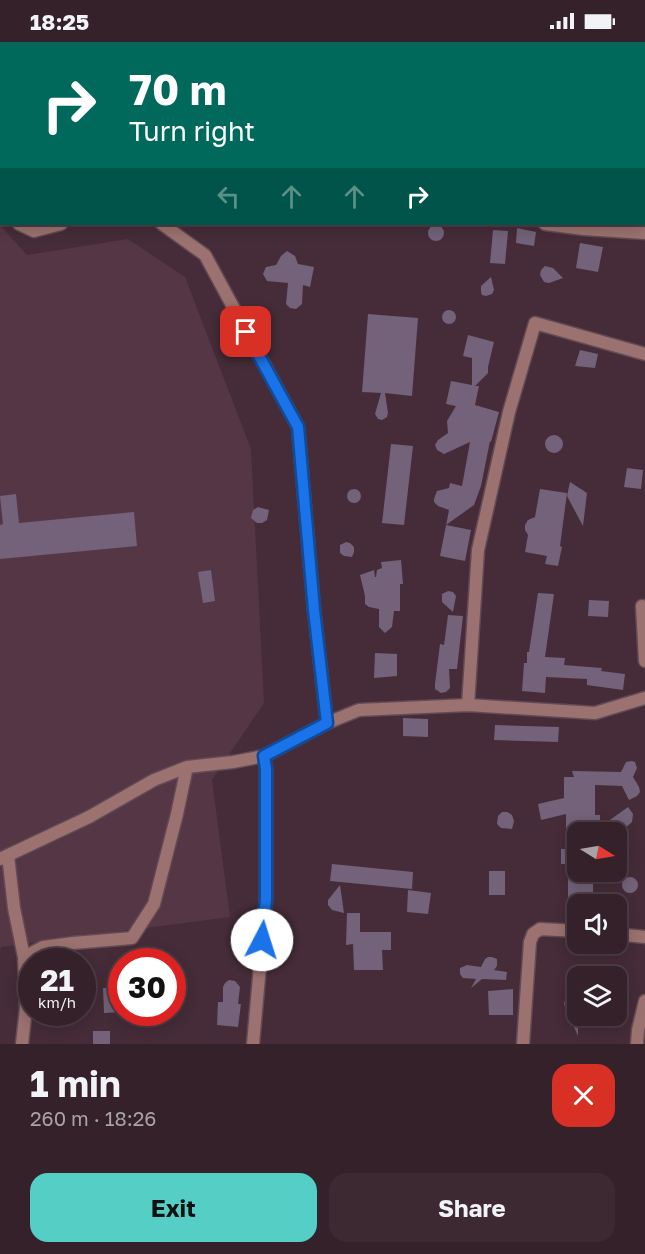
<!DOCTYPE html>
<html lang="en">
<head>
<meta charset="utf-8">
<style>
  body { margin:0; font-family:"Golos Text",sans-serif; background:#3c2932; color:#f1f3f6; height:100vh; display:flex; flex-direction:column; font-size:22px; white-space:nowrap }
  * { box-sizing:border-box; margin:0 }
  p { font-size:20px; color:#a9a3a8 }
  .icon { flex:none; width:33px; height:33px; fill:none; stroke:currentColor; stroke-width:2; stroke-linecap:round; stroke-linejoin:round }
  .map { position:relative; height:1002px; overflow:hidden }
  .panel { display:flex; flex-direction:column; background:#34212a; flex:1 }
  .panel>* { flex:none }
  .banner { position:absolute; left:0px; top:0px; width:645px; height:183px; box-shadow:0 3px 15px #0003,0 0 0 2px #4e3e47; background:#00695c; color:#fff; overflow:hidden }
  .needle { width:39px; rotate:101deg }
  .fabs { position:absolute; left:567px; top:780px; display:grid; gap:12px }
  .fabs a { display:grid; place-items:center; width:60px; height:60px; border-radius:12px; background:#34212a; box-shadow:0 3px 15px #0003,0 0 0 2px #4e3e47; font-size:30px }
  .speed { position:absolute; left:18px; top:906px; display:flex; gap:12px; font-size:30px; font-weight:700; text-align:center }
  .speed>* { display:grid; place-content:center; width:78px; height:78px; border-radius:50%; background:#34212a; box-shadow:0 3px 15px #0003,0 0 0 2px #4e3e47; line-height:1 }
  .speed small { font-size:15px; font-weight:400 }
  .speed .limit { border:9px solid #d22; background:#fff; color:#111 }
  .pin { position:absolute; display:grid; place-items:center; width:51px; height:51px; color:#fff; margin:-26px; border-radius:12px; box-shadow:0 3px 9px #0006 }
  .me { position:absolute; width:66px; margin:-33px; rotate:5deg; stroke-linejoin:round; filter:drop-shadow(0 0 4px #0008) }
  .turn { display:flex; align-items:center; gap:21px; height:126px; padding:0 30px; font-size:27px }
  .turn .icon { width:78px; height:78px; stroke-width:2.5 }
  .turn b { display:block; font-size:42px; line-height:51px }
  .lanes { display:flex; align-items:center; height:57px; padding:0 30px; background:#0003; justify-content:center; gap:30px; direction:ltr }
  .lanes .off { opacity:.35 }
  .round { display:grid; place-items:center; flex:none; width:63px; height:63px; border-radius:18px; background:#3c2932 }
  .summary { display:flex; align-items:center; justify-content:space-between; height:102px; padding:0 30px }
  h1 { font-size:36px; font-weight:700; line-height:45px }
  .primary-button { display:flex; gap:12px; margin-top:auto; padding:12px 30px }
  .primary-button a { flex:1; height:69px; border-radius:18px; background:#55cec6; color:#111; font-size:24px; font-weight:700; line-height:69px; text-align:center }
  .primary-button a+a { background:#3c2932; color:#f1f3f6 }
  .status { display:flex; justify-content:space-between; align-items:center; height:42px; padding:0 30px; background:#34212a; direction:ltr }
  .status svg { height:16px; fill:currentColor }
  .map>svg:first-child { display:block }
  .built { fill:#553644 }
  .building { fill:#736279 }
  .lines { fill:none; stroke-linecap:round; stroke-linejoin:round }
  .minor-casing { stroke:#624a55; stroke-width:15 }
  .minor { stroke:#9b726f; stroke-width:12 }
  .route-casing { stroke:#114b97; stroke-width:15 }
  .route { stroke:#1a73e8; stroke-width:10 }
</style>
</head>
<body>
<div class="status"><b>18:25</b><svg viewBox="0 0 49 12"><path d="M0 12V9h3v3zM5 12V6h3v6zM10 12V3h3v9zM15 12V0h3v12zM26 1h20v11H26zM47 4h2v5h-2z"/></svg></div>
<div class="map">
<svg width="645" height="1002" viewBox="0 0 645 1002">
  <rect width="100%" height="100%" fill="#452c38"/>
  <path class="built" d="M 0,183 L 27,213 L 128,197 L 185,235 L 251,407 L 264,661 L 212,738 L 230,875 L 1,905 L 0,910 Z"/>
  <path class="building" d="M428 191a8 8 0 1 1 16 0a8 8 0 1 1-16 0Z
    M 517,186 L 536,190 L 534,204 L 516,201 Z
    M 493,188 L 508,189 L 505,222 L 490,221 Z
    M 580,201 L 603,205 L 598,230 L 576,226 Z
    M 287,209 L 295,214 L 298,222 L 314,225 L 310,245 L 303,243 L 302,262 L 296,267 L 290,266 L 286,262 L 288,241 L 267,239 L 263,232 L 266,225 L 276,223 L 281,214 Z
    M 545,224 L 553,226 L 563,236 L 549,241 L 544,240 L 540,233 L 541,228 Z
    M 491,235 L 494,248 L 492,252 L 486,254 L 482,253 L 481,250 L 481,244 Z
    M442 275a7 7 0 1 1 14 0a7 7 0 1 1-14 0Z
    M 368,272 L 418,276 L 412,354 L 385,351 L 388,371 L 387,375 L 382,378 L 378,377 L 375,372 L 381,351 L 362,350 Z
    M 468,293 L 494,300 L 488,325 L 488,331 L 475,344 L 479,344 L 475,363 L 499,370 L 491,400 L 490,399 L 481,444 L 474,463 L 446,483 L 471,488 L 465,519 L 440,514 L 449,468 L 438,464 L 434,460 L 434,457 L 437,449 L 449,446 L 450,441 L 462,444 L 470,400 L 444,412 L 437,408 L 435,403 L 438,398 L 448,391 L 447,379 L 456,364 L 446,362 L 451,339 L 472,343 L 472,316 L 463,314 Z
    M 580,308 L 598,312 L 595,326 L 575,324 Z
    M545 402a9 9 0 1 1 18 0a9 9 0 1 1-18 0Z
    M 391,402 L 413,404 L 404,483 L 382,481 Z
    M 627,426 L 643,428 L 641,447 L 624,445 Z
    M 570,440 L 587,451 L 583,484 L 567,454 Z
    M347 454a7 7 0 1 1 14 0a7 7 0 1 1-14 0Z
    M 540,447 L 567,451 L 560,504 L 562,505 L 558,524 L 545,522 L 547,514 L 525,510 L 528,493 L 525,488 L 525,483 L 528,478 L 535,475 Z
    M 16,452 L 19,481 L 134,470 L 137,504 L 0,517 L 0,483 L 3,482 L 0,454 Z
    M 258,465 L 269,468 L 267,478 L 262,481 L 257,481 L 251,476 L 253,468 Z
    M 346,500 L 350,501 L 354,505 L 354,510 L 352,515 L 344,514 L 340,511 L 340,503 Z
    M 401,518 L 403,542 L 400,542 L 400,569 L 394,569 L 392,585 L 385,591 L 379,585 L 379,567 L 369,565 L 365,562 L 365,554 L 360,533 L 374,528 L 375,535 L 376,535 L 377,528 L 382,526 L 381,520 Z
    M 211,528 L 215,559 L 203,561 L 198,530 Z
    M 448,549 L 453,550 L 456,554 L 453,570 L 442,560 L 442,552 Z
    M 538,551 L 554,552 L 545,615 L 565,616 L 564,623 L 602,626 L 601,629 L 625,632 L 623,648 L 587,643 L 587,637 L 546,635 L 545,651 L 522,649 L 524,621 L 527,621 L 527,610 L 529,610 Z
    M 589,558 L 609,559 L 608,575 L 588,574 Z
    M 448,573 L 463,574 L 457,627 L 449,627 L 450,646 L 446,650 L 441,651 L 435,647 L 435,642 L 440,602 L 444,603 Z
    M 375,611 L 397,612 L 397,634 L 374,636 Z
    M 403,676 L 428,677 L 428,695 L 403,694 Z
    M 495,683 L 559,685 L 558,700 L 494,698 Z
    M 632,719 L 635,720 L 637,726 L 633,735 L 639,745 L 640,750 L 637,754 L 629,758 L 622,744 L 595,743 L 595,773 L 600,773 L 600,785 L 628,765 L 633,772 L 632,780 L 621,790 L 566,790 L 566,772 L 541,778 L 538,762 L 564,756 L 564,735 L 574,735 L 572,729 L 621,730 L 626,720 Z
    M 502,770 L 507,770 L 512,773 L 514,779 L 512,787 L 501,786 L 497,782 L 498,774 Z
    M 561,807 L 578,807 L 578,822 L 561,822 Z
    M 332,822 L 413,830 L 412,847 L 330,839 Z
    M 489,829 L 505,829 L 505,853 L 489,853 Z
    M 568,830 L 593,830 L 593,862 L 568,862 Z
    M622 843a8 8 0 1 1 16 0a8 8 0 1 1-16 0Z
    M 340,843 L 344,871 L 332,868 L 328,863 L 328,858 Z
    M 408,848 L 431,851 L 428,872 L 407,870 Z
    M 347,871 L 360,871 L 360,890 L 391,890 L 391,908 L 382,908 L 383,928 L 354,928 L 353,902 L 346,903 Z
    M 488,915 L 492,915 L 497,917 L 497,924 L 494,928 L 507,930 L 506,938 L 482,937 L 471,946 L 476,937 L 463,936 L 460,932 L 460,926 L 467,923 L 481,925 L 485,917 Z
    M 573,929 L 578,930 L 578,994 L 564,962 Z
    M 229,938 L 235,939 L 240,945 L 238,962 L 241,962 L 238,985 L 217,983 L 218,960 L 223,960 L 223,945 L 225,941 Z
    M 122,945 L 122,970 L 104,971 L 103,946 Z
    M 513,947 L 513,973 L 489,973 L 488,949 Z
    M 93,989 L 110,989 L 110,1002 L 93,1002 Z"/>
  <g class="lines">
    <g class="minor-casing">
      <path id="minor" d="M 323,0 L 323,2
        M 58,2 L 58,0
        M 445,2 L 445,0
        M 0,158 L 2,161
        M 19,182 L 34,189 L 61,182
        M 162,182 L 205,213 L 298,385 L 314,568 L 327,681
        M 545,182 L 584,187 L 645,191
        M 642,564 L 645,619
        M 468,663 L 478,508 L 509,370 L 535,281 L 645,312
        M 8,813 L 14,866 L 24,915 L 26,966 L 22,1002
        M 0,817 L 89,775 L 154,738 L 187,725 L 233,720 L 264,714
        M 616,892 L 645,895
        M 24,915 L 43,905 L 73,901 L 132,896 L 154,862 L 177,772 L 187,725
        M 253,1002 L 266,857 L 266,727 L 264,714 L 327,681 L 359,668 L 468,663 L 595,671 L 645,656
        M 523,1002 L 530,900 L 533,892 L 540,887 L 578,889
        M 637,1002 L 638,988 L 645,959"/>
    </g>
    <use href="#minor" class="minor"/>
  </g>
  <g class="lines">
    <g class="route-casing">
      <path id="route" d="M 246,290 L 298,385 L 314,568 L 327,681 L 264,714 L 266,727 L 266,857 L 262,898"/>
    </g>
    <use href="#route" class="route"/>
  </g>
</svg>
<div class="fabs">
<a><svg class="needle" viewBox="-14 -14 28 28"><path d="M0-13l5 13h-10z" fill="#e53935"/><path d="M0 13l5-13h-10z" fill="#a9a3a8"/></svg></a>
<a><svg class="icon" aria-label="sound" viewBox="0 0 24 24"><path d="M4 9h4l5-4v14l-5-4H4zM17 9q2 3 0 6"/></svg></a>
<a><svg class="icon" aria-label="layers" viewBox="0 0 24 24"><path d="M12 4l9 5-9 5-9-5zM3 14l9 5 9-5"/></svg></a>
</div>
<div class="speed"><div>21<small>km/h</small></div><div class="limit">30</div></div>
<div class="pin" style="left:246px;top:290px;background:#d93025"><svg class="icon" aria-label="arrive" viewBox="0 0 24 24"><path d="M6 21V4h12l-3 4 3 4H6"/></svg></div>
<svg class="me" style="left:262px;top:898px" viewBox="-20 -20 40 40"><circle r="19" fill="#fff"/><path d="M0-13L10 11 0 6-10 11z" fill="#1a73e8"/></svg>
<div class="banner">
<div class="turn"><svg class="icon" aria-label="right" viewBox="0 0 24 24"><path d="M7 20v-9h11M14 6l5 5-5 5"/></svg><div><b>70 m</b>Turn right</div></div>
<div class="lanes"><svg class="icon off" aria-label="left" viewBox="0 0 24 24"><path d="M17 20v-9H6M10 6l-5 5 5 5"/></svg><svg class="icon off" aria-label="ahead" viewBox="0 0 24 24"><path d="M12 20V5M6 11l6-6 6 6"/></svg><svg class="icon off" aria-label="ahead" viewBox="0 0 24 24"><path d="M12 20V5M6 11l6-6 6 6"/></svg><svg class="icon" aria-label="right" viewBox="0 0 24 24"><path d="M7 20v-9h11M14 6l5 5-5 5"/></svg></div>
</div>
</div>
<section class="panel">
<div class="summary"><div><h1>1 min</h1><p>260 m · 18:26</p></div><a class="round" style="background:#d93025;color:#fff"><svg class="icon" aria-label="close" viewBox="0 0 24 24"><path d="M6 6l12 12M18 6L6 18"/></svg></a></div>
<div class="primary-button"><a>Exit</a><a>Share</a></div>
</section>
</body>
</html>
